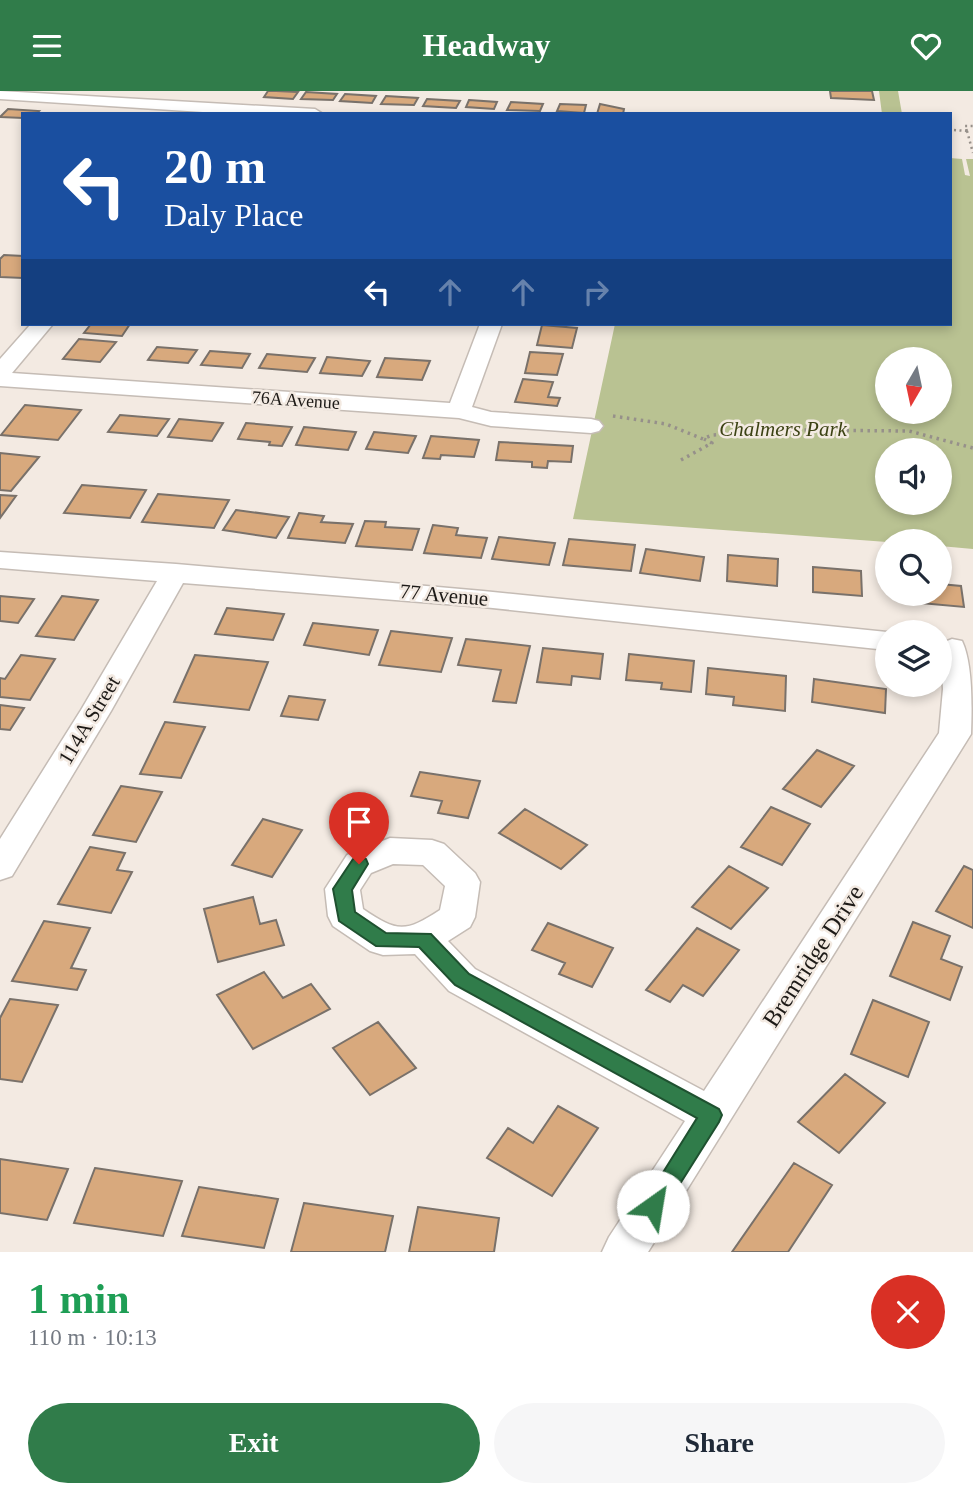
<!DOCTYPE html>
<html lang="en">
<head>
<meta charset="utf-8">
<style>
  body { margin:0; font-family:Georgia,serif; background:#f6f6f7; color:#1f2937; height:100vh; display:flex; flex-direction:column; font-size:26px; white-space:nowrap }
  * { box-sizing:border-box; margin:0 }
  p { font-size:23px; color:#747a83 }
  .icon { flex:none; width:38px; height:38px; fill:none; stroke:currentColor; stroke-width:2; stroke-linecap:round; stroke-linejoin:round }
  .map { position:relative; height:1161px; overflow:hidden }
  .panel { display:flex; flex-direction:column; background:#fff; flex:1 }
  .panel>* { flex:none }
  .top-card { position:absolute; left:21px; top:21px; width:931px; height:214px; border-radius:0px; box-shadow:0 4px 10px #0003; background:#1a4fa0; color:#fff; overflow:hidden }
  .needle { width:46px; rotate:189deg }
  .fabs { position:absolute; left:875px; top:256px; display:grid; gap:14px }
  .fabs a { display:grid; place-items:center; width:77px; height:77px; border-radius:50%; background:#fff; box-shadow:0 4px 10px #0003; font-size:35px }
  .pin { position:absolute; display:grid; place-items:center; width:60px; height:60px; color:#fff; margin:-72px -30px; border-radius:50% 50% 50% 0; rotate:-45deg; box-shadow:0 0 7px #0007 }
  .pin .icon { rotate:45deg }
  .me { position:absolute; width:77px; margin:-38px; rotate:32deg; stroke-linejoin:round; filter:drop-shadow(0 0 5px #0008) }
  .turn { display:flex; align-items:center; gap:24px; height:147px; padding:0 28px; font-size:32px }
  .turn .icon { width:91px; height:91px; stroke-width:2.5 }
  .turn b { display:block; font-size:49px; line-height:60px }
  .lanes { display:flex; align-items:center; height:66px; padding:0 28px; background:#0003; justify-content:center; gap:35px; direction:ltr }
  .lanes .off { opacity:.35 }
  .round { display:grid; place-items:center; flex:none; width:74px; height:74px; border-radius:37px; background:#f6f6f7 }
  .headline { display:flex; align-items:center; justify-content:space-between; height:119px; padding:0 28px }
  h1 { font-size:42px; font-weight:600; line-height:52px; color:#1e9e55 }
  .action { display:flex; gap:14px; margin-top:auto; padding:14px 28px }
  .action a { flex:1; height:80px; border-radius:42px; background:#307c4a; color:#fff; font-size:28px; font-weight:600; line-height:80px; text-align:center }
  .action a+a { background:#f6f6f7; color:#1f2937 }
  header { display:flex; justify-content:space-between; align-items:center; height:91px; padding:0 28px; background:#307c4a; color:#fff; font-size:32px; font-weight:600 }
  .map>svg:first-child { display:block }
  .green { fill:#b9c292; fill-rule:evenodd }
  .building { fill:#d8a97d; stroke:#79716a; stroke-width:2 }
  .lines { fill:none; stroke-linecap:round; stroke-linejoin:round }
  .minor-casing { stroke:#c5bcb5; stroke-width:3 }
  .path-far1 { stroke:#96908a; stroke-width:2.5; stroke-dasharray:2 3.5; stroke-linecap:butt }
  .path { stroke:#96908a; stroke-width:3.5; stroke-dasharray:2.5 4.5; stroke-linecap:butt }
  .minor { fill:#fff; fill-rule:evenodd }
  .route { fill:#307c4a; stroke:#1f5130; stroke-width:2 }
  .labels { text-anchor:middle; stroke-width:5; stroke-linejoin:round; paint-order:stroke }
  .far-street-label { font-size:18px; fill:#1d1a17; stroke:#f3eae2 }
  .park-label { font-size:21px; font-style:italic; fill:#3c4214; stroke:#f3eae2 }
  .street-label { font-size:21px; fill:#1d1a17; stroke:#f3eae2 }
  .near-street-label { font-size:24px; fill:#1d1a17; stroke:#f3eae2 }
</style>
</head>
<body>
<header><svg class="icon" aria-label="menu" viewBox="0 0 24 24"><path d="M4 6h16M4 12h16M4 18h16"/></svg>Headway<svg class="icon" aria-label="heart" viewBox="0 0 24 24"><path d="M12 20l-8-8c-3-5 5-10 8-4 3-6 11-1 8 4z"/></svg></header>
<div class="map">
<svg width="973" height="1161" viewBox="0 0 973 1161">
  <rect width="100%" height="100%" fill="#f3eae2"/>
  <path class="green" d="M 879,0 L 898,0 L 902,23 L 882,23 Z
    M 950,67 L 962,68 L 965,84 L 970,85 L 966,68 L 973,68 L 973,458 L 940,455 L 940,450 L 887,451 L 573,428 L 615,233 L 950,233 ZM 887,268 L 940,268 L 940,320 L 887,320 ZM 887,359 L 940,359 L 940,411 L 887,411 Z"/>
  <path class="building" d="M 268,0 L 276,0 L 298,1 L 293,8 L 264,6 Z
    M 830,0 L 872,0 L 874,9 L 831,7 Z
    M 306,1 L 337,3 L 333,9 L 301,8 Z
    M 345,3 L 376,5 L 372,12 L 340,10 Z
    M 386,5 L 418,7 L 414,14 L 381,13 Z
    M 427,8 L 460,10 L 456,17 L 423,15 Z
    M 469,9 L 497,11 L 494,18 L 466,16 Z
    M 511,11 L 543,13 L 540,20 L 507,19 Z
    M 560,13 L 586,14 L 584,22 L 557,20 Z
    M 600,13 L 624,18 L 623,23 L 597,23 Z
    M 8,18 L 39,20 L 36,23 L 23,23 L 23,27 L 0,26 Z
    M 4,164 L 23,165 L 23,187 L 0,186 L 0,168 Z
    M 91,233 L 130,233 L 122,245 L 84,242 Z
    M 542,234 L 577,237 L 572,257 L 537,254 Z
    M 79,248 L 116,251 L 100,271 L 63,268 Z
    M 157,256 L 197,259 L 188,272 L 148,269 Z
    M 210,260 L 250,263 L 242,277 L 201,274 Z
    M 530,261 L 563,263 L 557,284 L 525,282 Z
    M 267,263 L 315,267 L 307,281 L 259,277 Z
    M 327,266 L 370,270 L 362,285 L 320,282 Z
    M 385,267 L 430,270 L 422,289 L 377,286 Z
    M 523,288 L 553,291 L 548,306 L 560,307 L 557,315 L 515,311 Z
    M 25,314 L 81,319 L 58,349 L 1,344 Z
    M 120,324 L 169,328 L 157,345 L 108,341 Z
    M 179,328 L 223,332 L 212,350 L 168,346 Z
    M 246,332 L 292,336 L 282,355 L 269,354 L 270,351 L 238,348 Z
    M 304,336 L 356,341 L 348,359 L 296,354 Z
    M 374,341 L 416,345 L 408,362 L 366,358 Z
    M 431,345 L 479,349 L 474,366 L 441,364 L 440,368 L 423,367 Z
    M 499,351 L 573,355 L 571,371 L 548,370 L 547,377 L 532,376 L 532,371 L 496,369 Z
    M 0,362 L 39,366 L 11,400 L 0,399 Z
    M 82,394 L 146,399 L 130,427 L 64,422 Z
    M 158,403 L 229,409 L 214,437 L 142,431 Z
    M 0,404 L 16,405 L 0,427 Z
    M 236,419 L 289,426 L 276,447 L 223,439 Z
    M 299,422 L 324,425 L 321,431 L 353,433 L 345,452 L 288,447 Z
    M 365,430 L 386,431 L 385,436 L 419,438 L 412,459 L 356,455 Z
    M 433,434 L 458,437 L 456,444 L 487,447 L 481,467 L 424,462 Z
    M 499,446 L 555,452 L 549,474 L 492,468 Z
    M 569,448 L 635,454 L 631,480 L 563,474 Z
    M 646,458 L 704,466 L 700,490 L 640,482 Z
    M 728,464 L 778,468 L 777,495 L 727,490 Z
    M 813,476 L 861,480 L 862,505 L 813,501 Z
    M 940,493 L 961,495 L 964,516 L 899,510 L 899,502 L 940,502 Z
    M 0,505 L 34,508 L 18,532 L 0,530 Z
    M 62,505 L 98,509 L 74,549 L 36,545 Z
    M 227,517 L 284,523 L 273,549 L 215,543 Z
    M 313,532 L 378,539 L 369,564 L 304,554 Z
    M 391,540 L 452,547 L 441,581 L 379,574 Z
    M 466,548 L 530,555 L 516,612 L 493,610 L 501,579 L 458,574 Z
    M 543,557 L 603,563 L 600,588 L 572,585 L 571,594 L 537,591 Z
    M 629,563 L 694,570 L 691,601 L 661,598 L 662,592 L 626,589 Z
    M 21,564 L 55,568 L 30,609 L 0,606 L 0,587 L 5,588 Z
    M 195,564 L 268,571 L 249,619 L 174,611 Z
    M 708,577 L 786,585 L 785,620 L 733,614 L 734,606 L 706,603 Z
    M 814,588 L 886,598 L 885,622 L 812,611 Z
    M 289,605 L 325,609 L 318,629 L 281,625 Z
    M 0,614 L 24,617 L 10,639 L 0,638 Z
    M 165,631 L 205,636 L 181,687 L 140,683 Z
    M 817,659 L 854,675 L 821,716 L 783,698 Z
    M 420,681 L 480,690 L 468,727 L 438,722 L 442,710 L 411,705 Z
    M 121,695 L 162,701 L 136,751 L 93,744 Z
    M 771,716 L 810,733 L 782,774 L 741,756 Z
    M 525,718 L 587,754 L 561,778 L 499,742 Z
    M 263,728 L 302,739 L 272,786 L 232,774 Z
    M 90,756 L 125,762 L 117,779 L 132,781 L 111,822 L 58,813 Z
    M 729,775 L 768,797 L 731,838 L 692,816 Z
    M 964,775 L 973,779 L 973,837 L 936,820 Z
    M 253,806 L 260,833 L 276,829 L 284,854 L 218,871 L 204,818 Z
    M 44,830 L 90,837 L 71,877 L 86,879 L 77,899 L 12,890 Z
    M 913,831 L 950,845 L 941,868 L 962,876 L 950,909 L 890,885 Z
    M 548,832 L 613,857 L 592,896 L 559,883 L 565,872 L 532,859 Z
    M 697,837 L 739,859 L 703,905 L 683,894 L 670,911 L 646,899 Z
    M 264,881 L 283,907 L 311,893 L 330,918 L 253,958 L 217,904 Z
    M 10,908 L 58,914 L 22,991 L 0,988 L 0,927 Z
    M 873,909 L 929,931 L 908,986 L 851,963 Z
    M 378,931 L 416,977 L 370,1004 L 333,957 Z
    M 845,983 L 885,1012 L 839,1062 L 798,1031 Z
    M 558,1015 L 598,1037 L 552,1105 L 487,1067 L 508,1037 L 533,1052 Z
    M 0,1068 L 68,1078 L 47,1129 L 0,1122 Z
    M 794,1072 L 832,1094 L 788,1161 L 732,1161 Z
    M 95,1077 L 182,1090 L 163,1145 L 74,1132 Z
    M 199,1096 L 278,1108 L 264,1157 L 182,1145 Z
    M 304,1112 L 393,1125 L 385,1161 L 291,1161 Z
    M 418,1116 L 499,1127 L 494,1161 L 409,1161 Z"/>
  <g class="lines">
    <g class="minor-casing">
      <path id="minor" d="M 0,0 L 315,18 L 323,23 L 234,23 L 0,8 Z
        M 31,233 L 53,233 L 12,282 L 450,312 L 480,233 L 502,233 L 472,316 L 491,321 L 591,328 L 599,330 L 603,335 L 599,340 L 591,342 L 491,335 L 459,327 L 0,295 L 0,268 Z
        M 0,461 L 176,473 L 483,500 L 887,541 L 887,559 L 483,516 L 183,492 L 111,620 L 12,785 L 0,789 L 0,748 L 81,619 L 157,490 L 0,477 Z
        M 952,548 L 962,550 C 973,573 972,617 971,643 L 648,1161 L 602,1161 L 609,1146 L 685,1030 L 449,900 L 415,863 L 383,864 L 370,860 L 333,835 L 328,825 L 325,798 L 347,764 L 390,747 L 432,749 L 444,753 L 475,782 L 480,791 L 475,826 L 470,836 L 448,850 L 475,878 L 704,1000 L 939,642 L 943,598 L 940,553 ZM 393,773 L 423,774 L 445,795 L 440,819 C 405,842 397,841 363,818 L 360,799 L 371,782 Z"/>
    </g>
    <path class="path-far1" d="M 954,39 L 967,40
      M 967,40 L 973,62
      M 967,40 L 965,35 L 973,35"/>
    <path class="path" d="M 613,325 L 666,333 L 703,348 L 712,344 L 795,339 L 909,340 L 973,357
      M 681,369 L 712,352 L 704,348"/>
    <use href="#minor" class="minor"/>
  </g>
  <path class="route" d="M 359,766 L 366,768 L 368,773 L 352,799 L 355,821 L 386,842 L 431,843 L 469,883 L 719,1018 L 722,1024 L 719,1031 L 661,1123 L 653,1126 L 645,1123 L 642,1115 L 697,1027 L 455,894 L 419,856 L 376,855 L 339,830 L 333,798 L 353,768 Z"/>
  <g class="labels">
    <g class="far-street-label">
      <text transform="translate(296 309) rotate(4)" y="6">76A Avenue</text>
    </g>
    <g class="park-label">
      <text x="783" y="345">Chalmers Park</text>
    </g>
    <g class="street-label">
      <text transform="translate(444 504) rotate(5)" y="7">77 Avenue</text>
      <text transform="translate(89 629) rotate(-59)" y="7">114A Street</text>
    </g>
    <g class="near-street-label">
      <text transform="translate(813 865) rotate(-57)" y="8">Bremridge Drive</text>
    </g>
  </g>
</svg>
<div class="fabs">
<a><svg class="needle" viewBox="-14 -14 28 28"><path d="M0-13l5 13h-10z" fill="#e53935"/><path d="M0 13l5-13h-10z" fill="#747a83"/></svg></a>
<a><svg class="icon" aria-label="sound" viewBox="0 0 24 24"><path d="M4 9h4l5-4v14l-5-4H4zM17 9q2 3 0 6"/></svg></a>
<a><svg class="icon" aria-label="search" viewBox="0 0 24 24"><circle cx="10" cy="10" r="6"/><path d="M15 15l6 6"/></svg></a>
<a><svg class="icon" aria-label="layers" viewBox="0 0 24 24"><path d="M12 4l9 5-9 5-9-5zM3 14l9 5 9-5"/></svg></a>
</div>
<div class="pin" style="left:359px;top:773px;background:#d93025"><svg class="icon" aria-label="arrive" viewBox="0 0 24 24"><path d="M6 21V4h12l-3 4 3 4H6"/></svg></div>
<svg class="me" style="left:653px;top:1115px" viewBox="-20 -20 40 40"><circle r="19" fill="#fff"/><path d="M0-13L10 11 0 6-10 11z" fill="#307c4a"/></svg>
<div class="top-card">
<div class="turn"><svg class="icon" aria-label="left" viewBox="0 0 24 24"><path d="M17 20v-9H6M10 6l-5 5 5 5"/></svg><div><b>20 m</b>Daly Place</div></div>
<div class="lanes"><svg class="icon" aria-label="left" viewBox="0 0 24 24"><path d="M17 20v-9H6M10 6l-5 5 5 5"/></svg><svg class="icon off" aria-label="ahead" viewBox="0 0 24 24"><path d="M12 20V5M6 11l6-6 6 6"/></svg><svg class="icon off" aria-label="ahead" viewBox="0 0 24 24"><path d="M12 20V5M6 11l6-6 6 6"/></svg><svg class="icon off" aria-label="right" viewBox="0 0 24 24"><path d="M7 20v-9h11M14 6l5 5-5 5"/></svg></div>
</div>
</div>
<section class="panel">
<div class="headline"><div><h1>1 min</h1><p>110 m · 10:13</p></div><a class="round" style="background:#d93025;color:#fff"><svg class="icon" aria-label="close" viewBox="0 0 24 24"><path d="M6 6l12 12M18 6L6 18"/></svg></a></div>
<div class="action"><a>Exit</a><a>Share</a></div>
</section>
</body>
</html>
